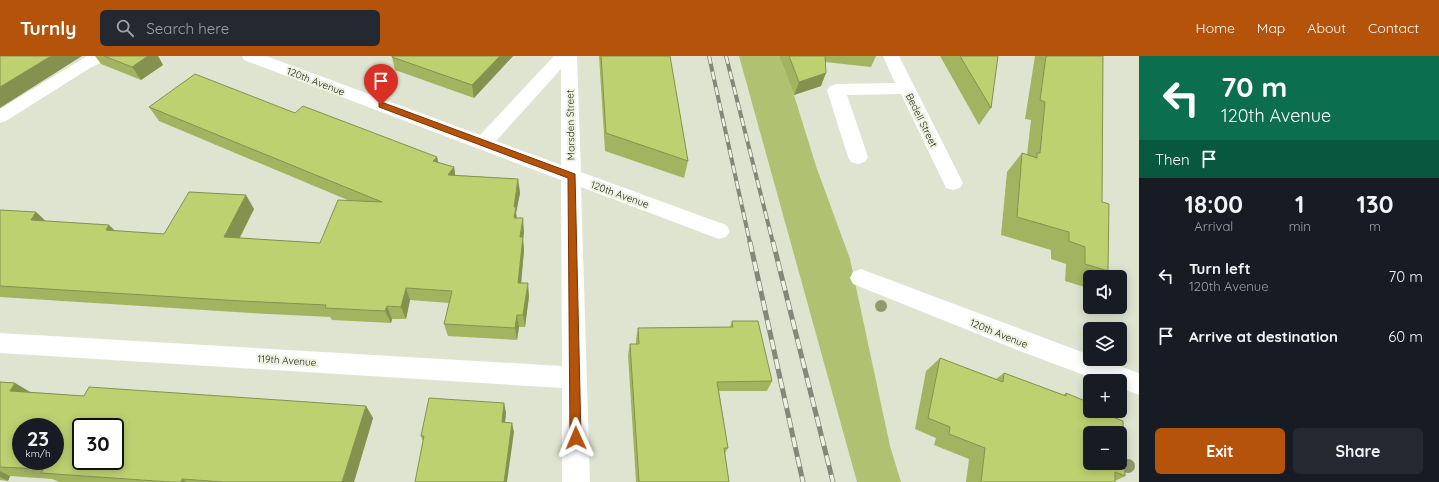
<!DOCTYPE html>
<html lang="en">
<head>
<meta charset="utf-8">
<style>
  body { margin:0; font-family:Quicksand,sans-serif; background:#242831; color:#f1f3f6; height:100vh; display:flex; flex-direction:column; font-size:15px; white-space:nowrap }
  * { box-sizing:border-box; margin:0 }
  p { font-size:13px; color:#9ea1a6 }
  .icon { flex:none; width:22px; height:22px; fill:none; stroke:currentColor; stroke-width:2; stroke-linecap:round; stroke-linejoin:round }
  .map { position:relative; flex:1; overflow:hidden }
  .side { display:flex; flex-direction:column; background:#171b24; width:300px }
  .side>* { flex:none }
  .top-card { background:#0b6e4f; color:#fff; overflow:hidden }
  .fabs { position:absolute; left:1083px; top:214px; display:grid; gap:8px }
  .fabs a { display:grid; place-items:center; width:44px; height:44px; border-radius:6px; background:#171b24; box-shadow:0 2px 10px #0003; font-size:20px }
  .speed { position:absolute; left:12px; top:362px; display:flex; gap:8px; font-size:20px; font-weight:700; text-align:center }
  .speed>* { display:grid; place-content:center; width:52px; height:52px; border-radius:50%; background:#171b24; box-shadow:0 2px 10px #0003; line-height:1 }
  .speed small { font-size:10px; font-weight:400 }
  .speed .limit { border:2px solid #111; border-radius:6px; background:#fff; color:#111 }
  .pin { position:absolute; display:grid; place-items:center; width:34px; height:34px; color:#fff; margin:-41px -17px; border-radius:50% 50% 50% 0; rotate:-45deg; box-shadow:0 0 4px #0007 }
  .pin .icon { rotate:45deg }
  .me { position:absolute; width:44px; margin:-22px; rotate:359deg; stroke-linejoin:round; filter:drop-shadow(0 0 3px #0008) }
  .turn { display:flex; align-items:center; gap:14px; height:84px; padding:0 16px; font-size:18px }
  .turn .icon { width:52px; height:52px; stroke-width:2.5 }
  .turn b { display:block; font-size:28px; line-height:34px }
  .then { display:flex; align-items:center; height:38px; padding:0 16px; background:#0003; gap:8px; font-size:15px }
  .eta { display:flex; justify-content:space-evenly; align-items:center; height:68px; text-align:center }
  .eta b { font-size:24px; font-weight:800; line-height:28px }
  .button { display:flex; gap:8px; margin-top:auto; padding:8px 16px }
  .button a { flex:1; height:46px; border-radius:6px; background:#b45309; color:#fff; font-size:16px; font-weight:800; line-height:46px; text-align:center }
  .button a+a { background:#242831; color:#f1f3f6 }
  ul { padding:0; list-style:none }
  li { display:flex; align-items:center; gap:12px; height:60px; padding:0 16px }
  li div { flex:1 }
  li b { display:block; font-size:15px }
  li em { font-style:normal }
  header { display:flex; align-items:center; gap:24px; box-sizing:border-box; height:56px; padding:0 20px; background:#b45309; color:#fff }
  header strong { font-size:19px }
  nav { display:flex; gap:22px; margin-inline-start:auto; font-size:14px }
  .search { width:280px; height:36px; background:#242831; display:flex; align-items:center; gap:10px; box-sizing:border-box; padding:0 14px; border-radius:6px; color:#9ea1a6; font-size:15px }
  main { display:flex; flex:1; min-height:0 }
  .map>svg:first-child { display:block }
  .green { fill:#b1c172 }
  .lines { fill:none; stroke-linecap:round; stroke-linejoin:round }
  .minor { fill:#fff; fill-rule:evenodd }
  .rail-far1-casing { stroke:#84877a; stroke-width:4 }
  .rail-casing { stroke:#84877a; stroke-width:5 }
  .rail-far1 { stroke:#ecf1de; stroke-width:2.5; stroke-dasharray:8; stroke-linecap:butt }
  .rail { stroke:#ecf1de; stroke-width:3.5; stroke-dasharray:10; stroke-linecap:butt }
  .tree { fill:#919a6c }
  .wall { fill:#a3b461 }
  .shaded-wall { fill:#85924f }
  .building { fill:#bed171; stroke:#85924f; fill-rule:evenodd }
  .route { fill:#b45309; stroke:#753606 }
  .labels { text-anchor:middle; stroke-width:4; stroke-linejoin:round; paint-order:stroke }
  .street-label { font-size:10px; fill:#1f211a; stroke:#ecf1de }
</style>
</head>
<body>
<header>
<strong>Turnly</strong>
<div class="search"><svg class="icon" aria-label="search" viewBox="0 0 24 24"><circle cx="10" cy="10" r="6"/><path d="M15 15l6 6"/></svg>Search here</div>
<nav><a>Home</a><a>Map</a><a>About</a><a>Contact</a></nav>
</header>
<main>
<div class="map">
<svg width="1139" height="426" viewBox="0 0 1139 426">
  <rect width="100%" height="100%" fill="#dfe4d1"/>
  <path class="green" d="M 739,0 L 779,0 L 794,39 L 816,110 L 850,203 L 890,390 L 901,426 L 857,426 Z"/>
  <g class="lines">
    <path class="minor" d="M 87,0 L 109,0 L 107,4 L 90,12 L 6,65 L 0,67 L 0,53 Z
      M 242,0 L 266,0 L 480,79 L 554,0 L 577,0 L 581,116 L 726,169 L 730,175 L 726,181 L 719,183 L 581,131 L 590,426 L 562,426 L 562,332 L 0,297 L 0,277 L 562,310 L 561,124 L 244,4 ZM 561,13 L 561,109 L 496,85 Z
      M 883,0 L 899,0 L 963,127 L 960,132 L 953,134 L 946,132 L 901,38 L 847,39 L 868,101 L 865,106 L 858,108 L 851,106 L 848,101 L 827,34 L 830,30 L 836,28 L 895,27 Z
      M 861,213 L 1090,299 L 1090,303 L 1100,303 L 1139,317 L 1139,339 L 1120,332 L 1120,325 L 1100,325 L 1025,297 L 853,228 L 850,222 L 853,216 Z"/>
    <g class="rail-far1-casing">
      <path id="rail-far1" d="M 709,0 L 750,187
        M 726,0 L 773,187"/>
    </g>
    <g class="rail-casing">
      <path id="rail" d="M 750,186 L 803,426
        M 773,186 L 833,426"/>
    </g>
    <use href="#rail-far1" class="rail-far1"/>
    <use href="#rail" class="rail"/>
  </g>
  <g class="tree">
    <circle cx="881" cy="250" r="6"/>
    <circle cx="1128" cy="410" r="7"/>
  </g>
  <path class="wall" d="M 95,0 L 158,0 L 163,9 L 141,24 L 101,8 Z
    M 513,0 L 474,42 L 395,14 L 392,1 Z
    M 599,0 L 670,0 L 688,105 L 684,122 L 605,95 Z
    M 779,0 L 876,0 L 871,11 L 825,6 L 821,30 L 794,39 Z
    M 940,0 L 998,0 L 991,52 L 979,69 Z
    M 1035,0 L 1103,0 L 1102,146 L 1108,215 L 1101,221 L 1090,221 L 1090,230 L 1088,232 L 1065,225 L 1066,208 L 1051,203 L 1051,194 L 1001,179 L 1007,116 L 1022,97 L 1027,99 L 1031,64 L 1025,63 Z
    M 149,51 L 295,57 L 437,101 L 438,106 L 454,111 L 455,119 L 518,123 L 520,137 L 516,157 L 517,162 L 524,176 L 523,183 L 524,194 L 521,227 L 529,240 L 525,271 L 519,271 L 517,284 L 448,280 L 444,268 L 449,247 L 410,244 L 406,263 L 392,263 L 391,267 L 332,264 L 330,261 L 251,257 L 0,241 L 0,154 L 36,156 L 45,165 L 109,169 L 115,175 L 164,178 L 254,153 L 240,182 L 320,187 L 350,145 L 159,65 Z
    M 732,265 L 772,325 L 767,335 L 719,335 L 728,392 L 725,397 L 729,426 L 636,426 L 628,299 L 630,288 L 636,288 L 636,283 L 638,272 L 730,271 Z
    M 940,302 L 996,323 L 1004,317 L 1063,339 L 1066,337 L 1113,361 L 1125,420 L 1115,425 L 1115,426 L 966,426 L 969,403 L 934,389 L 936,382 L 915,373 L 926,315 Z
    M 0,326 L 15,327 L 30,336 L 84,340 L 366,350 L 373,362 L 354,426 L 59,426 L 52,423 L 10,420 L 8,425 L 0,424 Z
    M 504,347 L 506,357 L 505,366 L 514,376 L 423,385 L 421,380 Z"/>
  <path class="shaded-wall" d="M 51,0 L 82,0 L 0,52 L 0,31 Z
    M 148,0 L 158,0 L 163,9 L 141,24 L 132,11 Z
    M 500,0 L 513,0 L 474,42 L 472,29 Z
    M 826,17 L 821,30 L 794,39 L 799,26 Z
    M 437,101 L 440,115 L 433,105 Z
    M 454,111 L 456,124 L 448,119 Z
    M 518,123 L 520,137 L 516,157 L 517,165 L 516,175 L 514,151 Z
    M 246,139 L 254,153 L 233,194 L 224,181 Z
    M 36,156 L 50,169 L 31,164 Z
    M 523,162 L 524,176 L 523,183 L 524,194 L 520,239 L 518,227 L 520,181 Z
    M 109,169 L 122,182 L 106,174 Z
    M 528,227 L 529,240 L 525,271 L 523,259 Z
    M 406,232 L 410,244 L 406,263 L 401,251 Z
    M 387,250 L 392,263 L 391,267 L 385,255 Z
    M 517,259 L 519,271 L 517,284 L 515,272 Z
    M 15,327 L 35,339 L 10,335 Z
    M 504,347 L 506,357 L 504,375 L 502,366 Z
    M 366,350 L 373,362 L 354,426 L 342,426 Z
    M 512,367 L 514,376 L 507,426 L 504,426 Z
    M 0,415 L 10,420 L 8,425 L 0,421 Z
    M 182,423 L 187,426 L 181,426 Z"/>
  <path class="building" d="M 0,0 L 51,0 L 0,31 Z
    M 104,0 L 148,0 L 132,11 Z
    M 392,0 L 500,0 L 472,29 L 392,1 Z
    M 601,0 L 670,0 L 688,105 L 606,77 Z
    M 789,0 L 825,0 L 826,17 L 799,26 Z
    M 960,0 L 998,0 L 991,52 Z
    M 1046,0 L 1103,0 L 1102,146 L 1109,148 L 1108,215 L 1085,208 L 1085,191 L 1069,185 L 1069,176 L 1017,161 L 1022,97 L 1037,102 L 1037,97 L 1040,97 L 1045,46 L 1040,44 Z
    M 195,18 L 295,57 L 303,50 L 437,101 L 433,105 L 454,111 L 448,119 L 518,123 L 514,151 L 516,151 L 514,162 L 523,162 L 520,181 L 523,181 L 518,227 L 528,227 L 523,259 L 517,259 L 515,272 L 444,268 L 452,235 L 406,232 L 401,251 L 387,250 L 385,255 L 325,252 L 326,249 L 241,245 L 0,230 L 0,154 L 36,156 L 31,164 L 109,169 L 106,174 L 164,178 L 189,136 L 246,139 L 224,181 L 320,187 L 338,144 L 382,146 L 149,51 Z
    M 732,265 L 758,265 L 772,325 L 717,326 L 728,392 L 724,392 L 729,426 L 639,426 L 630,288 L 639,288 L 638,272 L 733,271 Z
    M 940,302 L 1003,326 L 1004,317 L 1066,340 L 1066,337 L 1090,347 L 1090,355 L 1112,355 L 1114,356 L 1113,361 L 1123,365 L 1125,420 L 1115,416 L 1115,426 L 981,426 L 985,392 L 949,378 L 950,371 L 928,362 ZM 1090,377 L 1120,377 L 1120,407 L 1090,407 Z
    M 0,326 L 15,327 L 10,335 L 84,340 L 89,331 L 366,350 L 342,426 L 224,426 L 182,423 L 181,426 L 170,426 L 41,417 L 43,413 L 0,411 ZM 21,371 L 55,371 L 55,405 L 21,405 ZM 81,371 L 115,371 L 115,405 L 81,405 Z
    M 429,342 L 504,347 L 502,366 L 512,367 L 504,426 L 505,426 L 415,426 L 424,380 L 421,380 Z"/>
  <path class="route" d="M 379,47 L 384,47 L 575,118 L 581,382 L 579,385 L 576,387 L 572,385 L 570,382 L 568,122 L 379,51 Z"/>
  <g class="labels">
    <g class="street-label">
      <text transform="translate(316 25) rotate(21)" y="4">120th Avenue</text>
      <text transform="translate(922 64) rotate(64)" y="4">Bedell Street</text>
      <text transform="translate(570 69) rotate(-91)" y="4">Marsden Street</text>
      <text transform="translate(620 138) rotate(20)" y="4">120th Avenue</text>
      <text transform="translate(999 277) rotate(22)" y="4">120th Avenue</text>
      <text transform="translate(287 304) rotate(4)" y="4">119th Avenue</text>
    </g>
  </g>
</svg>
<div class="fabs">
<a><svg class="icon" aria-label="sound" viewBox="0 0 24 24"><path d="M4 9h4l5-4v14l-5-4H4zM17 9q2 3 0 6"/></svg></a>
<a><svg class="icon" aria-label="layers" viewBox="0 0 24 24"><path d="M12 4l9 5-9 5-9-5zM3 14l9 5 9-5"/></svg></a>
<a>+</a>
<a>−</a>
</div>
<div class="speed"><div>23<small>km/h</small></div><div class="limit">30</div></div>
<div class="pin" style="left:381px;top:49px;background:#d93025"><svg class="icon" aria-label="arrive" viewBox="0 0 24 24"><path d="M6 21V4h12l-3 4 3 4H6"/></svg></div>
<svg class="me" style="left:576px;top:382px" viewBox="-20 -20 40 40"><path d="M0-17L14 15 0 8-14 15z" fill="#b45309" stroke="#fff" stroke-width="4"/></svg>
</div>
<section class="side">
<div class="top-card">
<div class="turn"><svg class="icon" aria-label="left" viewBox="0 0 24 24"><path d="M17 20v-9H6M10 6l-5 5 5 5"/></svg><div><b>70 m</b>120th Avenue</div></div>
<div class="then">Then<svg class="icon" aria-label="arrive" viewBox="0 0 24 24"><path d="M6 21V4h12l-3 4 3 4H6"/></svg></div>
</div>
<div class="eta">
<div><b>18:00</b><p>Arrival</p></div>
<div><b>1</b><p>min</p></div>
<div><b>130</b><p>m</p></div>
</div>
<ul>
<li><svg class="icon" aria-label="left" viewBox="0 0 24 24"><path d="M17 20v-9H6M10 6l-5 5 5 5"/></svg><div><b>Turn left</b><p>120th Avenue</p></div><em>70 m</em></li>
<li><svg class="icon" aria-label="arrive" viewBox="0 0 24 24"><path d="M6 21V4h12l-3 4 3 4H6"/></svg><div><b>Arrive at destination</b></div><em>60 m</em></li>
</ul>
<div class="button"><a>Exit</a><a>Share</a></div>
</section>
</main>
</body>
</html>
